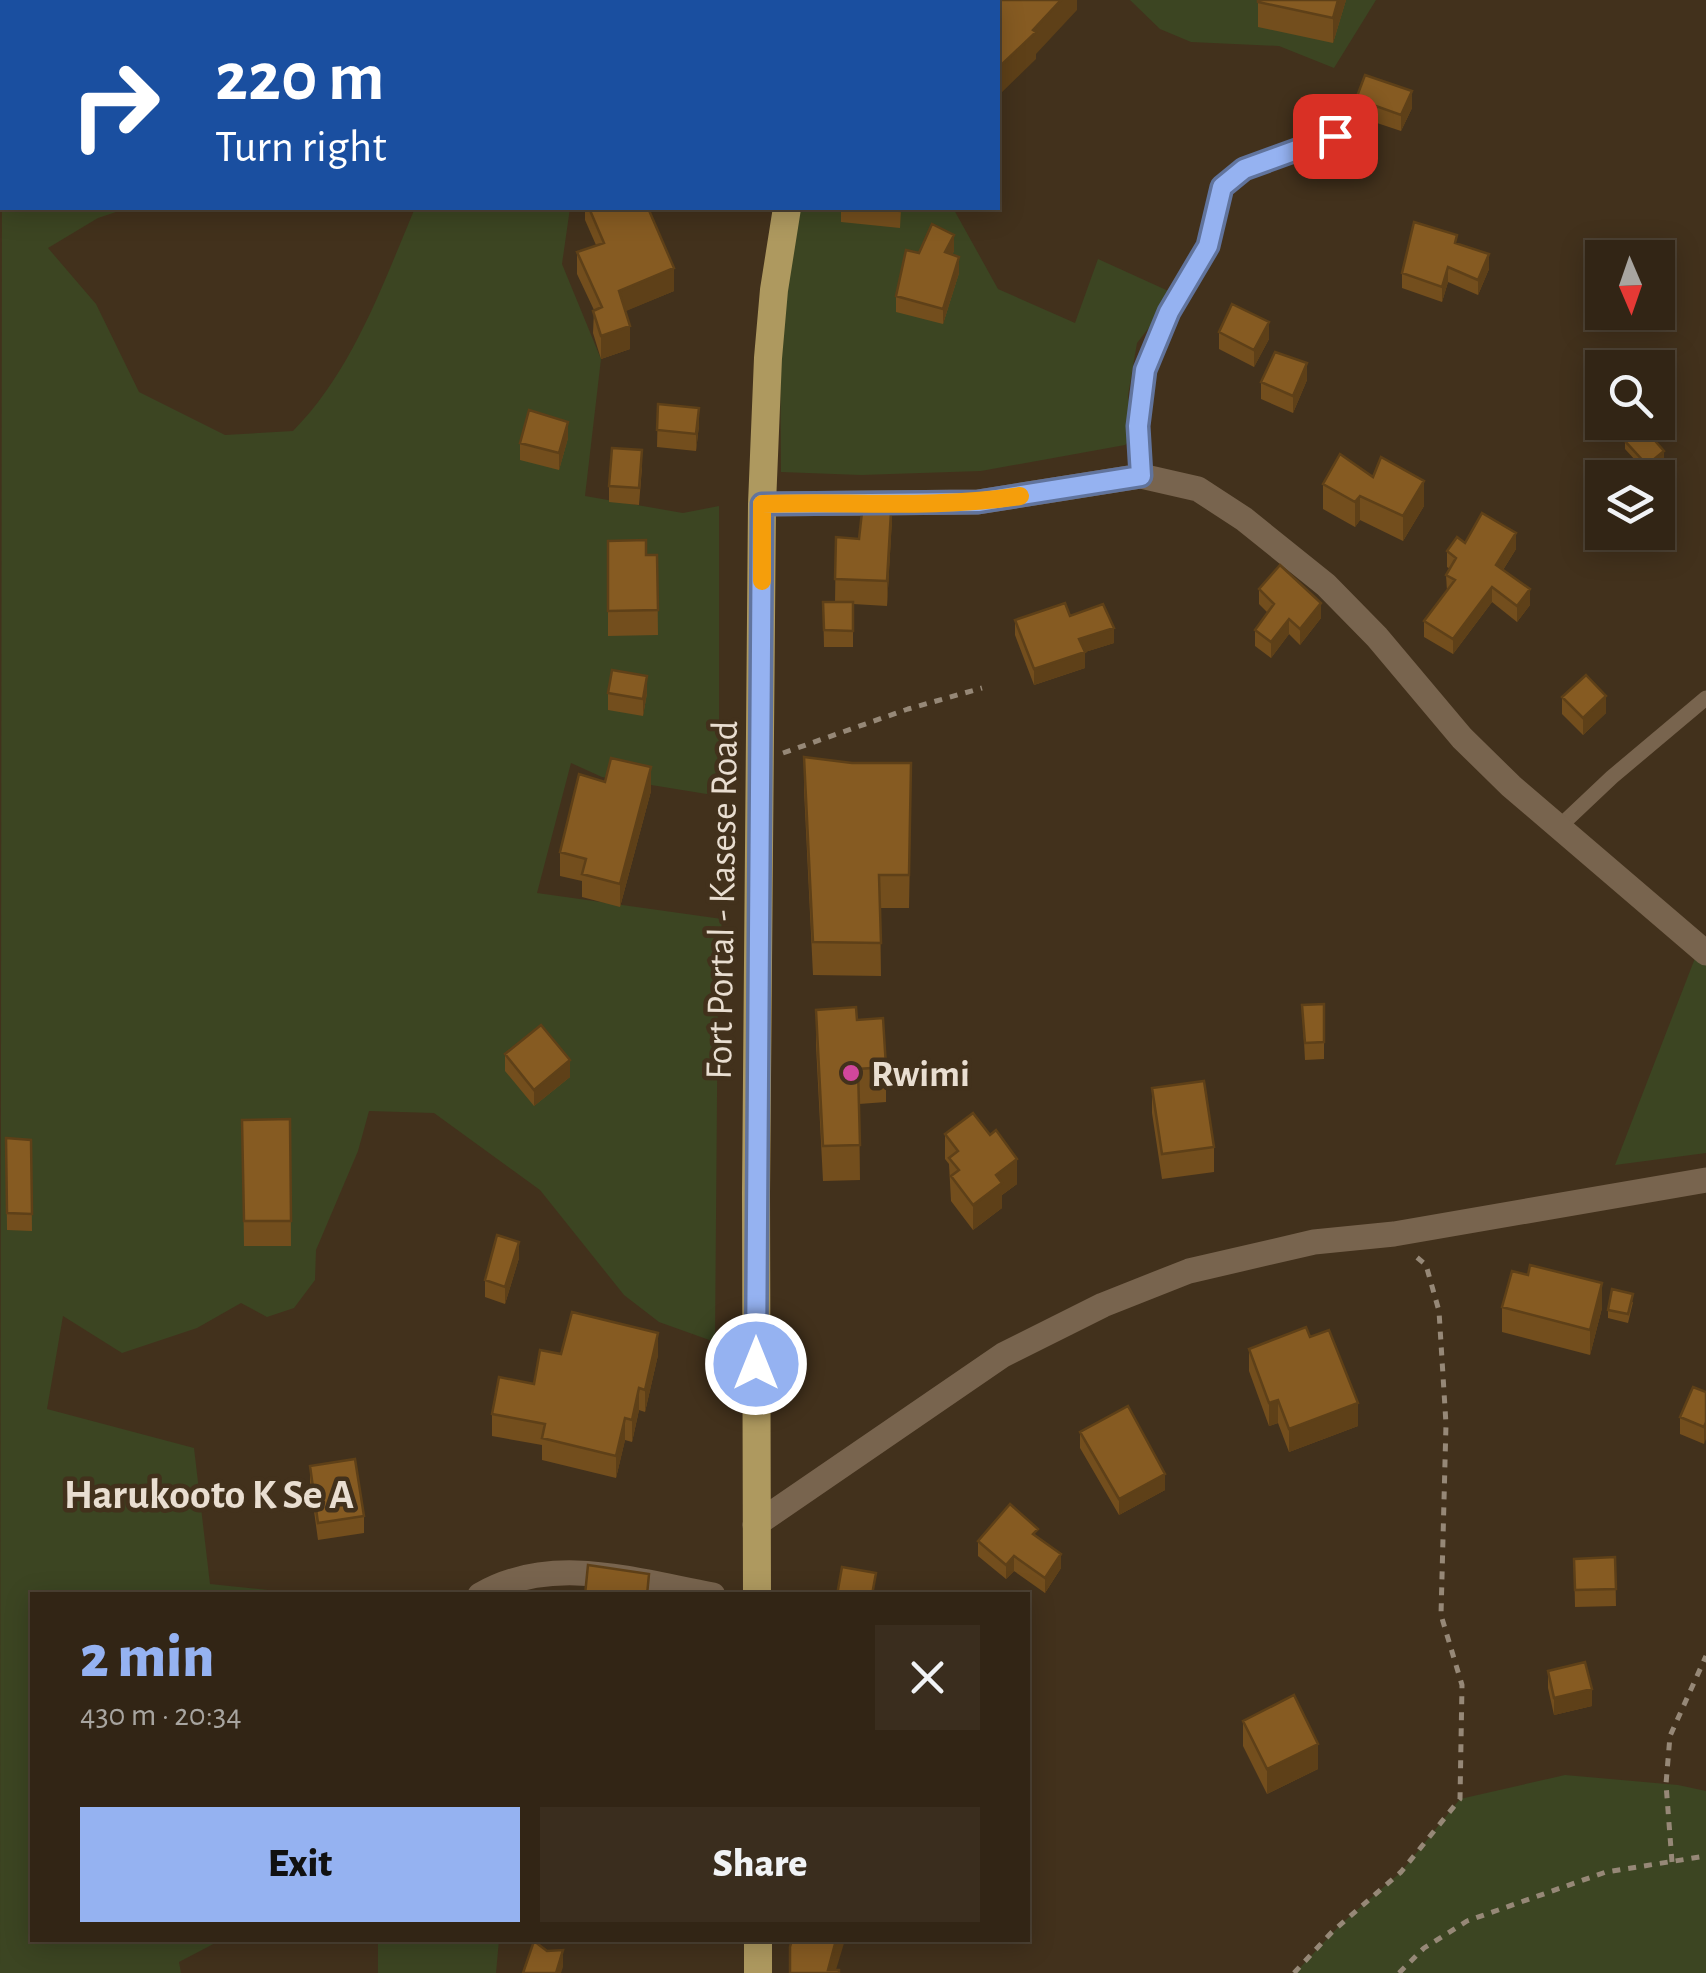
<!DOCTYPE html>
<html lang="en">
<head>
<meta charset="utf-8">
<style>
  body { margin:0; font-family:"Alegreya Sans",sans-serif; background:#3a2d1e; color:#f1f3f6; height:100vh; display:flex; flex-direction:column; font-size:38px; white-space:nowrap }
  * { box-sizing:border-box; margin:0 }
  p { font-size:32px; color:#a8a5a0 }
  .icon { flex:none; width:55px; height:55px; fill:none; stroke:currentColor; stroke-width:2; stroke-linecap:round; stroke-linejoin:round }
  .map { position:relative; flex:1; overflow:hidden }
  .details { position:absolute; left:30px; top:1592px; width:1000px; height:350px; display:flex; flex-direction:column; background:#322515; border-radius:0px; box-shadow:0 5px 25px #0003,0 0 0 2px #4d4234 }
  .details>* { flex:none }
  .hud { position:absolute; left:0px; top:0px; width:1000px; height:210px; box-shadow:0 5px 25px #0003,0 0 0 2px #4d4234; background:#1a4fa0; color:#fff; overflow:hidden }
  .needle { width:65px; rotate:178deg }
  .fabs { position:absolute; left:1585px; top:240px; display:grid; gap:20px }
  .fabs a { display:grid; place-items:center; width:90px; height:90px; border-radius:0px; background:#322515; box-shadow:0 5px 25px #0003,0 0 0 2px #4d4234; font-size:50px }
  .pin { position:absolute; display:grid; place-items:center; width:85px; height:85px; color:#fff; margin:-42px; border-radius:20px; box-shadow:0 5px 15px #0006 }
  .me { position:absolute; width:110px; margin:-55px; rotate:0deg; stroke-linejoin:round; filter:drop-shadow(0 0 8px #0008) }
  .turn { display:flex; align-items:center; gap:35px; height:210px; padding:0 50px; font-size:45px }
  .turn .icon { width:130px; height:130px; stroke-width:2.5 }
  .turn b { display:block; font-size:70px; line-height:85px }
  .round { display:grid; place-items:center; flex:none; width:105px; height:105px; border-radius:0px; background:#3a2d1e }
  .headline { display:flex; align-items:center; justify-content:space-between; height:170px; padding:0 50px }
  h1 { font-size:60px; font-weight:800; line-height:75px; color:#95b2f1 }
  .action { display:flex; gap:20px; margin-top:auto; padding:20px 50px }
  .action a { flex:1; height:115px; border-radius:0px; background:#95b2f1; color:#111; font-size:40px; font-weight:800; line-height:115px; text-align:center }
  .action a+a { background:#3a2d1e; color:#f1f3f6 }
  .map>svg:first-child { display:block }
  .green { fill:#3c4522 }
  .lines { fill:none; stroke-linecap:round; stroke-linejoin:round }
  .path { stroke:#968877; stroke-width:5; stroke-dasharray:8 8; stroke-linecap:butt }
  .service { stroke:#78644e; stroke-width:15 }
  .minor { stroke:#78644e; stroke-width:25 }
  .tertiary { stroke:#78644e; stroke-width:25 }
  .trunk { stroke:#ae995f; stroke-width:28 }
  .wall { fill:#734e1d }
  .shaded-wall { fill:#5e4018 }
  .building { fill:#865b22; stroke:#5e4018; stroke-width:2.5 }
  .route-casing { stroke:#61749d; stroke-width:25 }
  .route { stroke:#95b2f1; stroke-width:18 }
  .slow { stroke:#f59e0b; stroke-width:18 }
  .hotel-dot { fill:#d1479c; stroke:#42311c; stroke-width:4 }
  .labels { text-anchor:middle; stroke-width:9; stroke-linejoin:round; paint-order:stroke }
  .street-label { font-size:38px; fill:#e9ded1; stroke:#42311c }
  .poi-label { font-size:38px; font-weight:bold; fill:#e9ded1; stroke:#42311c; text-anchor:start }
  .quarter-label { font-size:42px; font-weight:bold; fill:#e9ded1; stroke:#42311c }
</style>
</head>
<body>
<div class="map">
<svg width="1706" height="1973" viewBox="0 0 1706 1973">
  <rect width="100%" height="100%" fill="#42311c"/>
  <path class="green" d="M 1130,0 L 1376,0 L 1334,68 L 1279,46 L 1191,42 L 1160,29 Z
    M 2,127 L 2,208 L 128,208 L 98,218 L 48,248 L 96,304 L 139,392 L 225,435 L 293,431 C 353,370 382,286 415,208 L 570,208 L 562,264 L 601,359 L 585,496 L 683,513 L 719,506 L 719,796 L 602,777 L 571,763 L 537,893 L 722,919 L 718,974 L 715,1342 L 659,1322 L 624,1295 L 540,1190 L 434,1113 L 369,1111 L 358,1151 L 316,1250 L 315,1280 L 294,1308 L 267,1317 L 241,1303 L 197,1328 L 122,1353 L 63,1316 L 47,1409 L 194,1448 L 210,1584 L 316,1595 L 32,1595 L 32,1940 L 221,1940 L 179,1962 L 181,1973 L 0,1973 Z
    M 798,208 L 953,208 L 998,289 L 1075,323 L 1098,259 L 1175,294 L 1137,343 L 1128,395 L 1133,437 L 1125,445 L 981,471 L 861,475 L 781,472 L 780,334 Z
    M 1697,953 L 1706,961 L 1706,1153 L 1615,1165 Z
    M 1565,1775 L 1678,1785 L 1706,1791 L 1706,1973 L 1295,1973 L 1341,1924 L 1401,1872 L 1460,1799 Z
    M 378,1940 L 499,1940 L 496,1973 L 378,1973 Z"/>
  <g class="lines">
    <path class="path" d="M 783,753 L 908,709 L 982,688
      M 1672,1862 L 1666,1784 L 1670,1736 L 1706,1656
      M 1294,1973 L 1332,1932 L 1401,1872 L 1460,1799 L 1462,1685 L 1441,1615 L 1446,1424 L 1439,1311 L 1426,1265 L 1413,1254
      M 1399,1973 L 1424,1948 L 1467,1921 L 1606,1872 L 1706,1856"/>
    <path class="service" d="M 1141,476 L 1138,426 L 1145,370 L 1169,312 L 1208,246 L 1223,187 L 1244,169 L 1335,136
      M 1558,828 L 1612,777 L 1706,698"/>
    <path class="minor" d="M 765,0 L 765,2
      M 755,1525 L 1003,1355 L 1103,1305 L 1189,1271 L 1314,1242 L 1394,1234 L 1706,1180
      M 480,1595 C 552,1553 636,1581 713,1595"/>
    <path class="tertiary" d="M 710,0 L 713,2
      M 762,504 L 978,502 L 1141,476 L 1198,489 L 1244,519 L 1326,585 L 1377,637 L 1462,738 L 1511,786 L 1706,953"/>
    <path class="trunk" d="M 848,2 L 849,0
      M 757,1595 L 756,1193 L 762,504 L 768,358 L 774,290 L 787,208
      M 758,1940 L 758,1973"/>
  </g>
  <path class="wall" d="M 1258,0 L 1346,0 L 1333,43 L 1258,27 Z
    M 1356,99 L 1412,108 L 1401,131 L 1356,116 Z
    M 585,208 L 648,208 L 674,291 L 625,311 L 630,349 L 601,359 L 593,333 L 594,310 L 577,274 L 577,252 L 596,245 L 585,220 Z
    M 841,208 L 898,208 L 901,209 L 900,228 L 841,222 Z
    M 1457,244 L 1489,269 L 1478,295 L 1448,282 L 1442,302 L 1402,288 L 1402,273 Z
    M 954,251 L 952,255 L 959,273 L 943,324 L 896,312 L 896,296 L 919,253 Z
    M 1219,332 L 1269,339 L 1254,367 L 1219,349 Z
    M 1307,380 L 1293,413 L 1261,399 L 1261,382 Z
    M 658,404 L 699,425 L 696,451 L 657,447 Z
    M 568,438 L 559,470 L 520,460 L 520,443 Z
    M 1625,441 L 1664,460 L 1647,473 L 1625,449 Z
    M 642,467 L 639,505 L 609,502 L 609,486 Z
    M 1373,477 L 1424,506 L 1403,541 L 1360,520 L 1355,527 L 1323,509 L 1323,484 Z
    M 892,519 L 887,606 L 853,604 L 853,647 L 824,647 L 823,602 L 835,602 L 836,537 L 859,539 Z
    M 608,541 L 646,555 L 657,555 L 658,635 L 608,636 Z
    M 1465,543 L 1516,549 L 1503,570 L 1530,605 L 1517,622 L 1492,602 L 1453,654 L 1424,637 L 1424,621 L 1447,591 L 1446,575 L 1450,569 L 1447,567 L 1447,551 Z
    M 1259,589 L 1321,618 L 1300,645 L 1289,634 L 1271,658 L 1255,646 L 1255,630 L 1268,613 L 1259,604 Z
    M 1070,616 L 1114,643 L 1085,652 L 1085,668 L 1034,685 L 1015,635 L 1015,620 Z
    M 608,693 L 647,693 L 643,716 L 608,710 Z
    M 1562,697 L 1606,713 L 1583,735 L 1562,714 Z
    M 804,757 L 911,795 L 909,908 L 880,908 L 881,976 L 813,975 L 804,790 Z
    M 605,782 L 651,791 L 620,907 L 582,897 L 582,881 L 560,876 L 560,852 Z
    M 1324,1004 L 1324,1059 L 1305,1060 L 1302,1005 Z
    M 816,1010 L 857,1020 L 886,1067 L 886,1102 L 859,1104 L 860,1180 L 823,1181 L 816,1045 Z
    M 505,1054 L 570,1077 L 534,1106 L 505,1071 Z
    M 1152,1088 L 1214,1147 L 1214,1172 L 1162,1179 L 1152,1113 Z
    M 290,1119 L 291,1246 L 244,1246 L 242,1120 Z
    M 945,1134 L 1017,1184 L 1002,1195 L 1002,1208 L 973,1230 L 951,1201 L 949,1164 L 945,1159 Z
    M 6,1138 L 31,1140 L 32,1231 L 7,1230 Z
    M 519,1258 L 505,1304 L 485,1297 L 485,1280 Z
    M 1633,1302 L 1628,1323 L 1608,1318 L 1608,1310 Z
    M 1502,1307 L 1602,1308 L 1590,1355 L 1502,1332 Z
    M 1310,1337 L 1358,1426 L 1289,1452 L 1278,1423 L 1269,1426 L 1249,1371 L 1249,1349 Z
    M 561,1354 L 658,1355 L 645,1412 L 639,1410 L 632,1442 L 625,1440 L 616,1478 L 542,1460 L 542,1445 L 492,1436 L 492,1414 L 534,1384 Z
    M 1706,1392 L 1704,1444 L 1680,1434 L 1680,1417 Z
    M 1080,1432 L 1165,1490 L 1119,1515 L 1080,1448 Z
    M 310,1466 L 364,1516 L 364,1533 L 318,1540 L 310,1482 Z
    M 1038,1537 L 1061,1568 L 1045,1593 L 1014,1571 L 1006,1579 L 978,1556 L 978,1541 Z
    M 1615,1557 L 1616,1606 L 1575,1607 L 1574,1559 Z
    M 1548,1671 L 1592,1706 L 1554,1715 L 1548,1688 Z
    M 1243,1721 L 1318,1769 L 1267,1794 L 1243,1746 Z"/>
  <path class="shaded-wall" d="M 564,0 L 579,0 L 578,2 L 563,2 Z
    M 1061,0 L 1077,0 L 1077,10 L 1036,54 L 1036,59 L 998,96 L 998,68 Z
    M 1338,0 L 1346,0 L 1333,43 L 1333,18 Z
    M 1412,91 L 1412,108 L 1401,131 L 1401,115 Z
    M 954,235 L 954,251 L 945,268 L 945,252 Z
    M 1489,254 L 1489,269 L 1478,295 L 1478,280 Z
    M 959,257 L 959,273 L 943,324 L 943,309 Z
    M 1448,267 L 1448,282 L 1442,302 L 1442,287 Z
    M 674,268 L 674,291 L 619,314 L 619,291 Z
    M 1269,322 L 1269,339 L 1254,367 L 1254,350 Z
    M 630,326 L 630,349 L 601,359 L 601,336 Z
    M 1307,363 L 1307,380 L 1293,413 L 1293,396 Z
    M 699,408 L 699,425 L 696,451 L 696,434 Z
    M 568,422 L 568,438 L 559,470 L 559,453 Z
    M 1664,451 L 1664,460 L 1647,473 L 1647,465 Z
    M 1424,481 L 1424,506 L 1403,541 L 1403,516 Z
    M 892,494 L 892,519 L 887,606 L 887,581 Z
    M 1360,496 L 1360,520 L 1355,527 L 1355,502 Z
    M 1516,533 L 1516,549 L 1496,581 L 1496,565 Z
    M 1492,587 L 1492,602 L 1453,654 L 1453,639 Z
    M 1530,589 L 1530,605 L 1517,622 L 1517,606 Z
    M 1321,603 L 1321,618 L 1300,645 L 1300,629 Z
    M 1289,619 L 1289,634 L 1271,658 L 1271,642 Z
    M 1114,628 L 1114,643 L 1079,654 L 1079,639 Z
    M 1085,652 L 1085,668 L 1034,685 L 1034,669 Z
    M 647,676 L 647,693 L 643,716 L 643,699 Z
    M 1606,696 L 1606,713 L 1583,735 L 1583,718 Z
    M 651,767 L 651,791 L 620,907 L 620,884 Z
    M 570,1060 L 570,1077 L 534,1106 L 534,1090 Z
    M 1017,1159 L 1017,1184 L 1002,1195 L 1002,1208 L 973,1230 L 973,1205 L 996,1175 Z
    M 519,1242 L 519,1258 L 505,1304 L 505,1287 Z
    M 1602,1283 L 1602,1308 L 1590,1355 L 1590,1330 Z
    M 658,1333 L 658,1355 L 645,1412 L 645,1390 Z
    M 639,1388 L 639,1410 L 632,1442 L 632,1420 Z
    M 1278,1400 L 1278,1423 L 1269,1426 L 1269,1403 Z
    M 1358,1403 L 1358,1426 L 1289,1452 L 1289,1429 Z
    M 625,1418 L 625,1440 L 616,1478 L 616,1456 Z
    M 1706,1422 L 1706,1439 L 1704,1444 L 1704,1427 Z
    M 1165,1474 L 1165,1490 L 1119,1515 L 1119,1499 Z
    M 1061,1554 L 1061,1568 L 1045,1593 L 1045,1578 Z
    M 1014,1556 L 1014,1571 L 1006,1579 L 1006,1565 Z
    M 1592,1689 L 1592,1706 L 1554,1715 L 1554,1698 Z
    M 1318,1744 L 1318,1769 L 1267,1794 L 1267,1769 Z
    M 836,1940 L 845,1940 L 835,1973 L 828,1973 Z
    M 563,1950 L 563,1967 L 561,1973 L 556,1973 Z"/>
  <path class="building" d="M 506,0 L 505,0 L 564,0 L 563,2 L 504,2 Z
    M 941,0 L 1061,0 L 1033,30 L 1036,32 L 998,68 L 998,2 L 939,2 Z
    M 1258,0 L 1338,0 L 1333,18 L 1258,2 Z
    M 1365,75 L 1412,91 L 1401,115 L 1356,99 Z
    M 589,208 L 648,208 L 674,268 L 619,291 L 630,326 L 601,336 L 593,311 L 602,307 L 577,252 L 604,243 Z
    M 861,208 L 898,208 L 901,209 L 900,211 Z
    M 1414,222 L 1457,235 L 1455,243 L 1489,254 L 1478,280 L 1448,267 L 1442,287 L 1402,273 Z
    M 932,224 L 954,235 L 945,252 L 959,257 L 943,309 L 896,296 L 906,250 L 919,253 Z
    M 1232,304 L 1269,322 L 1254,350 L 1219,332 Z
    M 1275,352 L 1307,363 L 1293,396 L 1261,382 Z
    M 658,404 L 699,408 L 696,434 L 657,430 Z
    M 529,410 L 568,422 L 559,453 L 520,443 Z
    M 1642,426 L 1664,451 L 1647,465 L 1625,441 Z
    M 612,448 L 642,450 L 639,488 L 609,486 Z
    M 1340,454 L 1373,477 L 1381,457 L 1424,481 L 1403,516 L 1360,496 L 1355,502 L 1323,484 Z
    M 864,494 L 892,494 L 887,581 L 835,579 L 836,537 L 859,539 Z
    M 1482,513 L 1516,533 L 1496,565 L 1530,589 L 1517,606 L 1492,587 L 1453,639 L 1424,621 L 1455,580 L 1446,575 L 1456,558 L 1447,551 L 1457,537 L 1465,543 Z
    M 646,540 L 646,555 L 657,555 L 658,610 L 608,611 L 608,541 Z
    M 1280,565 L 1321,603 L 1300,629 L 1289,619 L 1271,642 L 1255,630 L 1274,604 L 1259,589 Z
    M 823,602 L 853,602 L 853,631 L 824,630 Z
    M 1065,603 L 1070,616 L 1103,604 L 1114,628 L 1079,639 L 1085,652 L 1034,669 L 1015,620 Z
    M 612,670 L 647,676 L 643,699 L 608,693 Z
    M 1586,675 L 1606,696 L 1583,718 L 1562,697 Z
    M 804,757 L 852,763 L 911,763 L 909,875 L 879,875 L 881,943 L 813,942 Z
    M 611,758 L 651,767 L 620,884 L 582,874 L 586,859 L 560,852 L 579,774 L 605,782 Z
    M 1324,1004 L 1324,1042 L 1305,1043 L 1302,1005 Z
    M 856,1007 L 857,1020 L 883,1018 L 886,1067 L 858,1069 L 860,1145 L 823,1146 L 816,1010 Z
    M 541,1025 L 570,1060 L 534,1090 L 505,1054 Z
    M 1204,1081 L 1214,1147 L 1162,1154 L 1152,1088 Z
    M 973,1113 L 990,1135 L 996,1130 L 1017,1159 L 996,1175 L 1002,1183 L 973,1205 L 951,1176 L 959,1170 L 949,1158 L 958,1151 L 945,1134 Z
    M 290,1119 L 291,1221 L 244,1221 L 242,1120 Z
    M 6,1138 L 31,1140 L 32,1214 L 7,1213 Z
    M 497,1235 L 519,1242 L 505,1287 L 485,1280 Z
    M 1530,1265 L 1602,1283 L 1590,1330 L 1502,1307 L 1512,1271 L 1528,1275 Z
    M 1612,1289 L 1633,1294 L 1628,1314 L 1608,1310 Z
    M 572,1312 L 658,1333 L 645,1390 L 639,1388 L 632,1420 L 625,1418 L 616,1456 L 542,1438 L 545,1424 L 492,1414 L 499,1377 L 534,1384 L 540,1350 L 561,1354 Z
    M 1306,1327 L 1310,1337 L 1329,1330 L 1358,1403 L 1289,1429 L 1278,1400 L 1269,1403 L 1249,1349 Z
    M 1693,1387 L 1706,1392 L 1706,1422 L 1704,1427 L 1680,1417 Z
    M 1128,1406 L 1165,1474 L 1119,1499 L 1080,1432 Z
    M 355,1459 L 364,1516 L 318,1523 L 310,1466 Z
    M 1010,1504 L 1038,1529 L 1033,1534 L 1061,1554 L 1045,1578 L 1014,1556 L 1006,1565 L 978,1541 Z
    M 1615,1557 L 1616,1589 L 1575,1590 L 1574,1559 Z
    M 588,1565 L 649,1574 L 647,1595 L 585,1595 Z
    M 842,1567 L 876,1573 L 872,1595 L 837,1595 Z
    M 1585,1662 L 1592,1689 L 1554,1698 L 1548,1671 Z
    M 1294,1695 L 1318,1744 L 1267,1769 L 1243,1721 Z
    M 792,1940 L 836,1940 L 828,1970 L 839,1970 L 839,1973 L 790,1973 L 790,1947 Z
    M 534,1941 L 547,1951 L 563,1950 L 556,1973 L 523,1973 Z"/>
  <g class="lines">
    <g class="route-casing">
      <path id="route" d="M 756,1364 L 762,504 L 978,502 L 1141,476 L 1138,426 L 1145,370 L 1169,312 L 1208,246 L 1222,187 L 1244,169 L 1335,136"/>
    </g>
    <use href="#route" class="route"/>
    <path class="slow" d="M 762,581 L 762,504 C 849,501 934,509 1020,496"/>
  </g>
  <circle class="hotel-dot" cx="851" cy="1073" r="10"/>
  <g class="labels">
    <g class="street-label">
      <text transform="translate(721 900) rotate(-89)" y="13">Fort Portal - Kasese Road</text>
    </g>
    <g class="poi-label">
      <text x="871" y="1086">Rwimi</text>
    </g>
    <g class="quarter-label">
      <text x="209" y="1508">Harukooto K Se A</text>
    </g>
  </g>
</svg>
<div class="fabs">
<a><svg class="needle" viewBox="-14 -14 28 28"><path d="M0-13l5 13h-10z" fill="#e53935"/><path d="M0 13l5-13h-10z" fill="#a8a5a0"/></svg></a>
<a><svg class="icon" aria-label="search" viewBox="0 0 24 24"><circle cx="10" cy="10" r="6"/><path d="M15 15l6 6"/></svg></a>
<a><svg class="icon" aria-label="layers" viewBox="0 0 24 24"><path d="M12 4l9 5-9 5-9-5zM3 14l9 5 9-5"/></svg></a>
</div>
<div class="pin" style="left:1335px;top:136px;background:#d93025"><svg class="icon" aria-label="arrive" viewBox="0 0 24 24"><path d="M6 21V4h12l-3 4 3 4H6"/></svg></div>
<svg class="me" style="left:756px;top:1364px" viewBox="-20 -20 40 40"><circle r="17" fill="#95b2f1" stroke="#fff" stroke-width="3"/><path d="M0-11L8 9 0 5-8 9z" fill="#fff"/></svg>
<div class="hud">
<div class="turn"><svg class="icon" aria-label="right" viewBox="0 0 24 24"><path d="M7 20v-9h11M14 6l5 5-5 5"/></svg><div><b>220 m</b>Turn right</div></div>
</div>
<section class="details">
<div class="headline"><div><h1>2 min</h1><p>430 m · 20:34</p></div><a class="round"><svg class="icon" aria-label="close" viewBox="0 0 24 24"><path d="M6 6l12 12M18 6L6 18"/></svg></a></div>
<div class="action"><a>Exit</a><a>Share</a></div>
</section>
</div>
</body>
</html>
